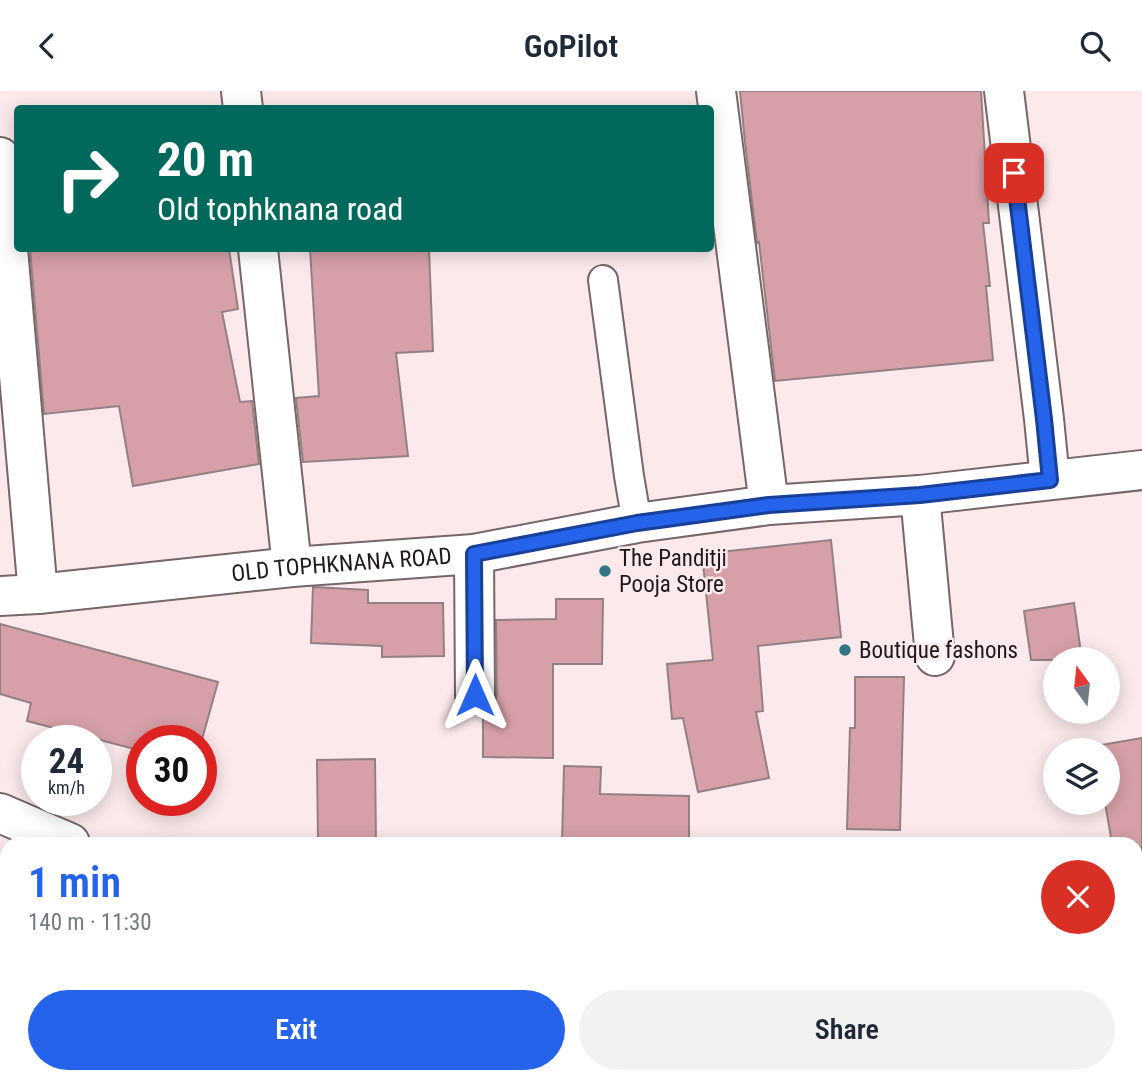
<!DOCTYPE html>
<html lang="en">
<head>
<meta charset="utf-8">
<style>
  body { margin:0; font-family:"Roboto Condensed",sans-serif; background:#f2f2f3; color:#1f2937; height:100vh; display:flex; flex-direction:column; font-size:26px; white-space:nowrap }
  * { box-sizing:border-box; margin:0 }
  p { font-size:23px; color:#747a83 }
  .icon { flex:none; width:38px; height:38px; fill:none; stroke:currentColor; stroke-width:2; stroke-linecap:round; stroke-linejoin:round }
  .map { position:relative; flex:1; overflow:hidden }
  .panel { position:absolute; left:0px; top:746px; width:1143px; height:247px; display:flex; flex-direction:column; background:#fff; border-radius:21px 21px 0 0; box-shadow:0 4px 18px #0003 }
  .panel>* { flex:none }
  .banner { position:absolute; left:14px; top:14px; width:700px; height:147px; border-radius:7px; box-shadow:0 4px 18px #0003; background:#00695c; color:#fff; overflow:hidden }
  .needle { width:46px; rotate:345deg }
  .controls { position:absolute; left:1043px; top:556px; display:grid; gap:14px }
  .controls a { display:grid; place-items:center; width:77px; height:77px; border-radius:50%; background:#fff; box-shadow:0 4px 18px #0003; font-size:35px }
  .speed { position:absolute; left:21px; top:634px; display:flex; gap:14px; font-size:35px; font-weight:700; text-align:center }
  .speed>* { display:grid; place-content:center; width:91px; height:91px; border-radius:50%; background:#fff; box-shadow:0 4px 18px #0003; line-height:1 }
  .speed small { font-size:18px; font-weight:400 }
  .speed .limit { border:10px solid #d22; background:#fff; color:#111 }
  .pin { position:absolute; display:grid; place-items:center; width:60px; height:60px; color:#fff; margin:-30px; border-radius:14px; box-shadow:0 4px 10px #0006 }
  .me { position:absolute; width:77px; margin:-38px; rotate:0deg; stroke-linejoin:round; filter:drop-shadow(0 0 5px #0008) }
  .turn { display:flex; align-items:center; gap:24px; height:147px; padding:0 28px; font-size:32px }
  .turn .icon { width:91px; height:91px; stroke-width:2.5 }
  .turn b { display:block; font-size:49px; line-height:60px }
  .round { display:grid; place-items:center; flex:none; width:74px; height:74px; border-radius:37px; background:#f2f2f3 }
  .summary { display:flex; align-items:center; justify-content:space-between; height:119px; padding:0 28px }
  h1 { font-size:42px; font-weight:600; line-height:52px; color:#2563eb }
  .cta { display:flex; gap:14px; margin-top:auto; padding:14px 28px }
  .cta a { flex:1; height:80px; border-radius:42px; background:#2563eb; color:#fff; font-size:28px; font-weight:600; line-height:80px; text-align:center }
  .cta a+a { background:#f2f2f3; color:#1f2937 }
  header { display:flex; justify-content:space-between; align-items:center; height:91px; padding:0 28px; background:#fff; font-size:32px; font-weight:600 }
  .map>svg:first-child { display:block }
  .building { fill:#d7a0a8; stroke:#928183; stroke-width:2 }
  .lines { fill:none; stroke-linecap:round; stroke-linejoin:round }
  .lane-casing { stroke:#766668; stroke-width:32 }
  .street-casing { stroke:#766668; stroke-width:42 }
  .secondary-casing { stroke:#766668; stroke-width:42 }
  .lane { stroke:#fff; stroke-width:28 }
  .street { stroke:#fff; stroke-width:38 }
  .secondary { stroke:#fff; stroke-width:38 }
  .route-casing { stroke:#184099; stroke-width:18 }
  .route { stroke:#2563eb; stroke-width:12 }
  .poi-dot { fill:#327686; stroke:#fbe9eb; stroke-width:2.5 }
  .labels { text-anchor:middle; stroke-width:5; stroke-linejoin:round; paint-order:stroke }
  .poi-label { font-size:23px; fill:#1e1818; stroke:#fbe9eb; text-anchor:start }
  .street-label { font-size:23px; fill:#1e1818; stroke:#fbe9eb }
</style>
</head>
<body>
<header><svg class="icon" aria-label="back" viewBox="0 0 24 24"><path d="M15 5l-7 7 7 7"/></svg>GoPilot<svg class="icon" aria-label="search" viewBox="0 0 24 24"><circle cx="10" cy="10" r="6"/><path d="M15 15l6 6"/></svg></header>
<div class="map">
<svg width="1142" height="991" viewBox="0 0 1142 991">
  <rect width="100%" height="100%" fill="#fbe9eb"/>
  <path class="building" d="M 740,0 L 981,0 L 989,132 L 983,132 L 990,195 L 986,195 L 993,269 L 775,290 L 759,151 L 757,152 L 745,51 Z
    M 30,158 L 229,158 L 238,218 L 222,221 L 240,311 L 252,310 L 259,373 L 133,395 L 119,315 L 44,323 Z
    M 310,158 L 429,158 L 433,260 L 396,262 L 408,365 L 303,371 L 296,307 L 319,305 Z
    M 831,449 L 841,546 L 758,555 L 763,620 L 756,621 L 769,687 L 698,701 L 683,627 L 672,628 L 667,573 L 713,569 L 702,463 Z
    M 313,496 L 368,499 L 368,512 L 443,512 L 444,565 L 382,566 L 382,555 L 311,552 Z
    M 556,508 L 603,508 L 602,573 L 553,573 L 553,667 L 483,666 L 483,624 L 494,615 L 497,604 L 496,529 L 556,528 Z
    M 1074,512 L 1082,569 L 1031,569 L 1024,520 Z
    M 0,533 L 218,591 L 201,652 L 201,649 L 142,649 L 142,660 L 27,630 L 31,612 L 0,603 Z
    M 855,586 L 904,586 L 900,739 L 847,738 L 850,637 L 855,637 Z
    M 1142,647 L 1142,808 L 1136,808 L 1136,752 L 1112,752 L 1105,712 L 1108,712 L 1108,660 L 1096,660 L 1095,655 Z
    M 375,668 L 376,752 L 318,752 L 317,669 Z
    M 564,675 L 601,676 L 600,703 L 689,705 L 689,752 L 562,752 Z"/>
  <g class="lines">
    <g class="lane-casing">
      <path id="lane" d="M 603,189 L 629,385 L 637,432"/>
    </g>
    <g class="street-casing">
      <g id="street">
        <path d="M 241,0 L 243,18"/>
        <path d="M 716,0 L 769,414"/>
        <path d="M 1004,0 L 1044,328 L 1050,389"/>
        <path d="M 0,66 L 38,503"/>
        <path d="M 258,158 L 292,476"/>
        <path d="M 920,404 L 935,565"/>
        <path d="M 474,463 L 475,604"/>
        <path id="s1" d="M 0,505 L 38,503 L 292,476 L 474,463 L 637,432 L 769,414 L 920,404 L 1142,379"/>
        <path d="M 95,991 L 96,985"/>
        <path d="M 466,991 L 467,985"/>
      </g>
    </g>
    <g class="secondary-casing">
      <path id="secondary" d="M 0,722 L 70,752
        M 585,985 L 595,991"/>
    </g>
    <use href="#lane" class="lane"/>
    <use href="#street" class="street"/>
    <use href="#secondary" class="secondary"/>
  </g>
  <g class="lines">
    <g class="route-casing">
      <path id="route" d="M 475,604 L 474,463 L 637,432 L 769,414 L 920,404 L 1050,389 L 1044,328 L 1014,82"/>
    </g>
    <use href="#route" class="route"/>
  </g>
  <g class="poi-dot">
    <circle cx="605" cy="480" r="7"/>
    <circle cx="845" cy="559" r="7"/>
  </g>
  <g class="labels">
    <g class="poi-label">
      <text x="619" y="475">The Panditji<tspan x="619" dy="26">Pooja Store</tspan></text>
      <text x="859" y="567">Boutique fashons</text>
    </g>
    <g class="street-label">
      <text dy="8" stroke="none"><textPath href="#s1" startOffset="343">OLD TOPHKNANA ROAD</textPath></text>
    </g>
  </g>
</svg>
<div class="controls">
<a><svg class="needle" viewBox="-14 -14 28 28"><path d="M0-13l5 13h-10z" fill="#e53935"/><path d="M0 13l5-13h-10z" fill="#747a83"/></svg></a>
<a><svg class="icon" aria-label="layers" viewBox="0 0 24 24"><path d="M12 4l9 5-9 5-9-5zM3 14l9 5 9-5"/></svg></a>
</div>
<div class="speed"><div>24<small>km/h</small></div><div class="limit">30</div></div>
<div class="pin" style="left:1014px;top:82px;background:#d93025"><svg class="icon" aria-label="arrive" viewBox="0 0 24 24"><path d="M6 21V4h12l-3 4 3 4H6"/></svg></div>
<svg class="me" style="left:475px;top:604px" viewBox="-20 -20 40 40"><path d="M0-17L14 15 0 8-14 15z" fill="#2563eb" stroke="#fff" stroke-width="4"/></svg>
<div class="banner">
<div class="turn"><svg class="icon" aria-label="right" viewBox="0 0 24 24"><path d="M7 20v-9h11M14 6l5 5-5 5"/></svg><div><b>20 m</b>Old tophknana road</div></div>
</div>
<section class="panel">
<div class="summary"><div><h1>1 min</h1><p>140 m · 11:30</p></div><a class="round" style="background:#d93025;color:#fff"><svg class="icon" aria-label="close" viewBox="0 0 24 24"><path d="M6 6l12 12M18 6L6 18"/></svg></a></div>
<div class="cta"><a>Exit</a><a>Share</a></div>
</section>
</div>
</body>
</html>
